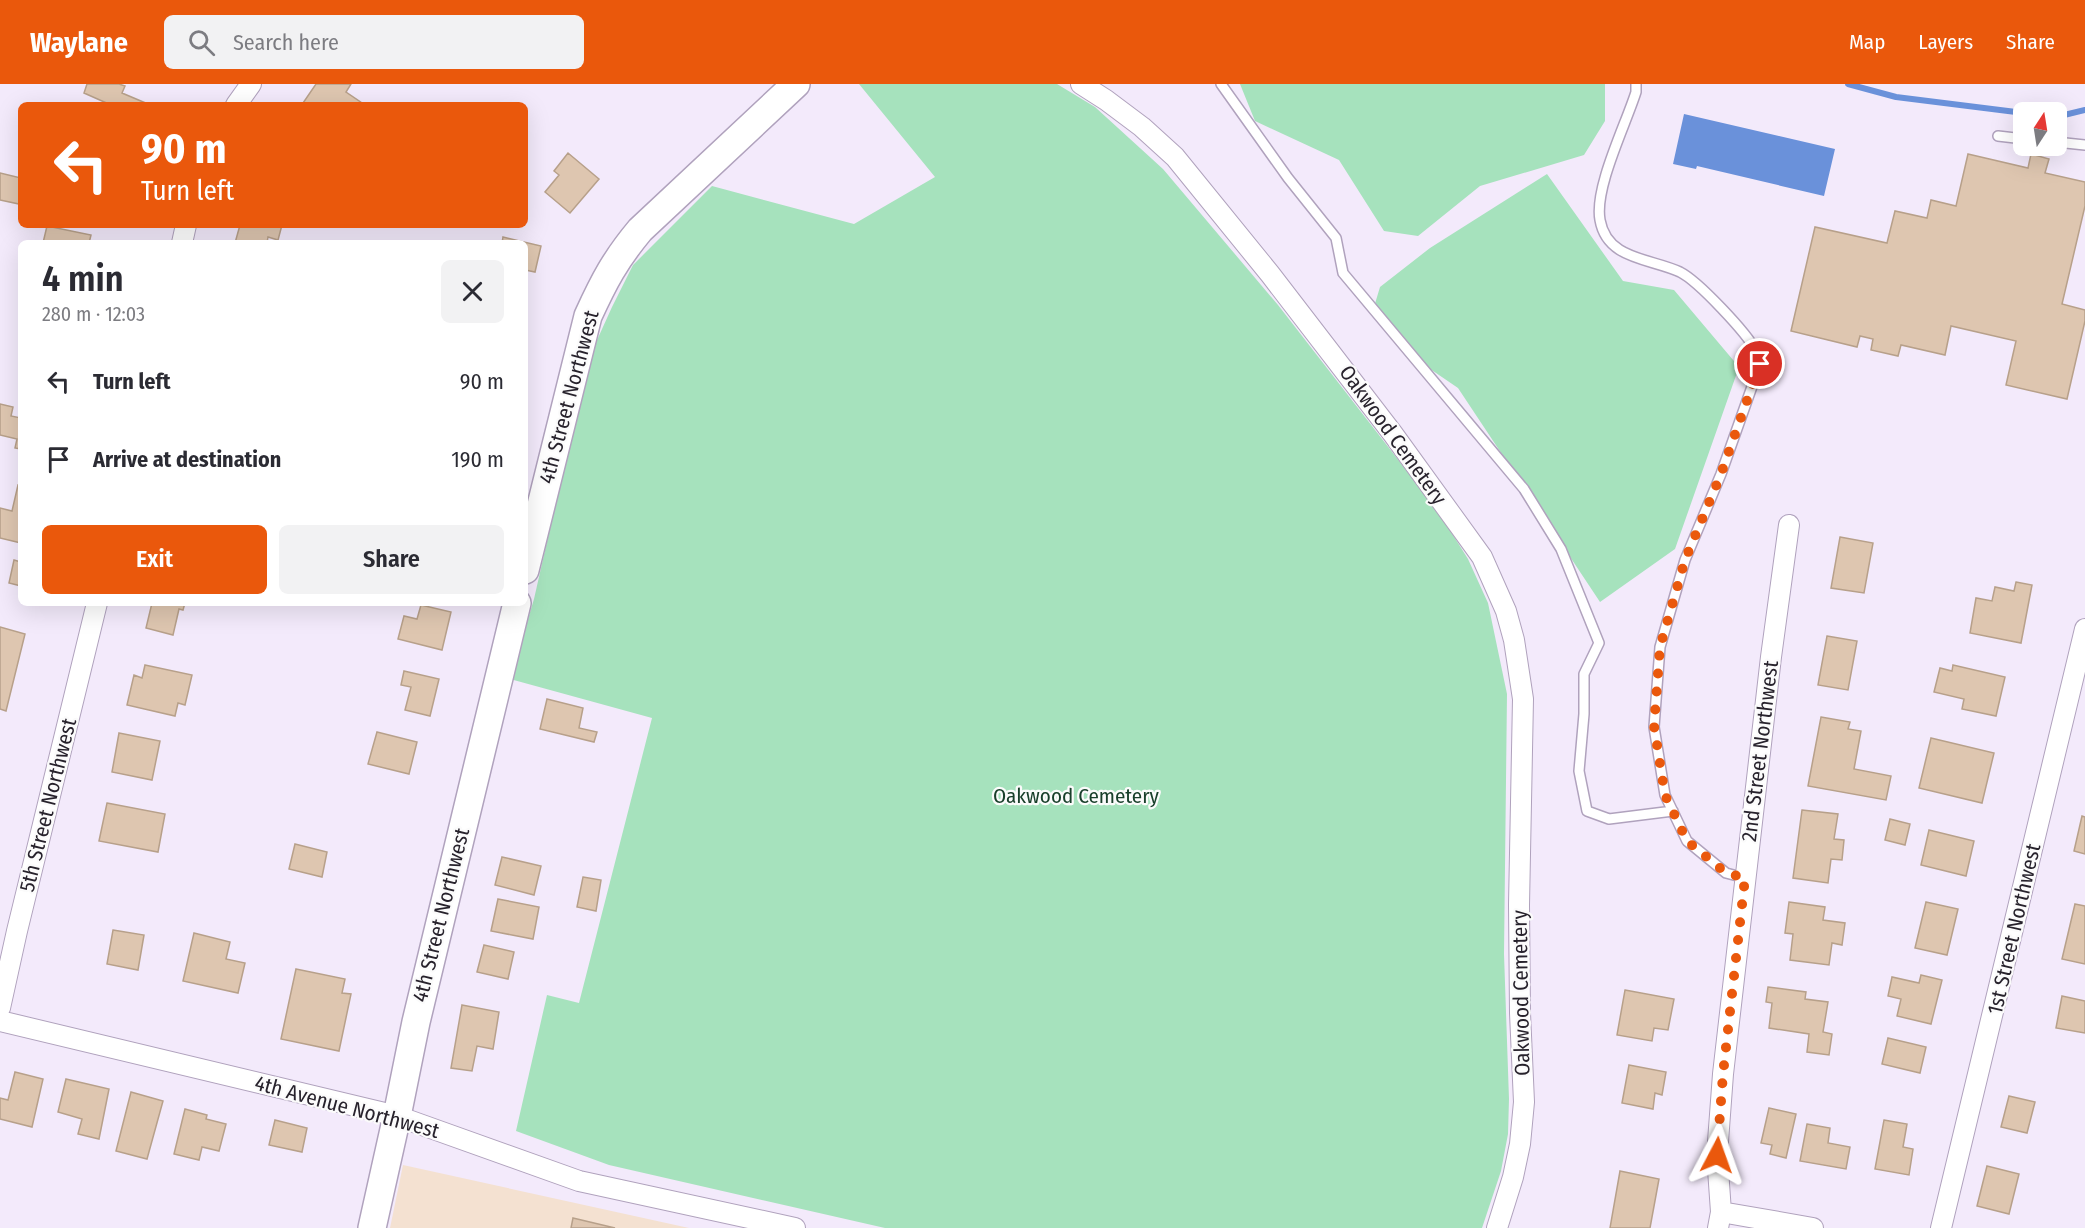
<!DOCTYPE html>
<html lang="en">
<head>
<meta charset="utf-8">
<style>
  body { margin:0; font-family:"Fira Sans Condensed",sans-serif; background:#f2f2f3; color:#2b2b33; height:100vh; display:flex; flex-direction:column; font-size:22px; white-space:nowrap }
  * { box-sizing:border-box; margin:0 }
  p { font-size:20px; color:#7c7c81 }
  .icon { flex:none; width:33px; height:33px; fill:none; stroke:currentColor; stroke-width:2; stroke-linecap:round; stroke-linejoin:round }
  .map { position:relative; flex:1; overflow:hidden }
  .drawer { position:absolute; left:18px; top:156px; width:510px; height:366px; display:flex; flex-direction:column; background:#fff; border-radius:9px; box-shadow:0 6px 24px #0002 }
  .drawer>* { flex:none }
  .guide { position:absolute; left:18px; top:18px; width:510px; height:126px; border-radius:9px; box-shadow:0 6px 24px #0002; background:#ea580c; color:#fff; overflow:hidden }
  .needle { width:39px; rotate:12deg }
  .fabs { position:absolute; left:2013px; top:18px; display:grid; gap:12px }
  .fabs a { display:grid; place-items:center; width:54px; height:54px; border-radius:9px; background:#fff; box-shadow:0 6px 24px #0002; font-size:30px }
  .pin { position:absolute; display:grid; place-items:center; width:51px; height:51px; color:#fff; margin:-26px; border:3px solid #fff; border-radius:50%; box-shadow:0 2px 6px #0007 }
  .me { position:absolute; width:66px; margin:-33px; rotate:4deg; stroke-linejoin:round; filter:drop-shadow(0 0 4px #0008) }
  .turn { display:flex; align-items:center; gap:21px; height:126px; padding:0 24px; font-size:27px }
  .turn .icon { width:78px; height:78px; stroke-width:2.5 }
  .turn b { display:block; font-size:42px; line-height:51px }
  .round { display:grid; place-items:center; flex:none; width:63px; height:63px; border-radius:9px; background:#f2f2f3 }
  .summary { display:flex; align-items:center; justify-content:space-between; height:102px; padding:0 24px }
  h1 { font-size:36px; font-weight:600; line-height:45px }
  .action { display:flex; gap:12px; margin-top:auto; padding:12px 24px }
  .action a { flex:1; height:69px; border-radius:9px; background:#ea580c; color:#fff; font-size:24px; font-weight:600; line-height:69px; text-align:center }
  .action a+a { background:#f2f2f3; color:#2b2b33 }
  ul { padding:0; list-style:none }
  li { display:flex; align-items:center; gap:18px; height:78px; padding:0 24px }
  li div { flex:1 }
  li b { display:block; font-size:22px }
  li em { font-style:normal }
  header { display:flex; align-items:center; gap:36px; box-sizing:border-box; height:84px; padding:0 30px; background:#ea580c; color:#fff }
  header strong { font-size:28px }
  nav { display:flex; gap:33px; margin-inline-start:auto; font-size:21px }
  .search { width:420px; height:54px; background:#f2f2f3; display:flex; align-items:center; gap:15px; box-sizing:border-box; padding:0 21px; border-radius:9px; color:#7c7c81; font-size:22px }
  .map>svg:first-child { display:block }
  .education { fill:#f4e1d1 }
  .green { fill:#a6e2bd }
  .water { fill:#6a91da }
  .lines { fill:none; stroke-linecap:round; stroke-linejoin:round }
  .stream { stroke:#6a91da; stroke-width:6 }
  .building { fill:#dec6b0; stroke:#b7a08a; stroke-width:1.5 }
  .lane-casing { stroke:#b0a2bd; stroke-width:12 }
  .street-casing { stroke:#b0a2bd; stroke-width:22 }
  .secondary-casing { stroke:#b0a2bd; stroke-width:30 }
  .lane { stroke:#fff; stroke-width:9 }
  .street { stroke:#fff; stroke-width:20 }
  .secondary { stroke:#fff; stroke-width:27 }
  .route { stroke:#ea580c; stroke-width:10; stroke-dasharray:0 18 }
  .labels { text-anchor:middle; stroke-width:4.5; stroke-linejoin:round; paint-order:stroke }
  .street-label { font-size:21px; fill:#27222c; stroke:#fbfbfb }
  .park-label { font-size:21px; fill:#19402b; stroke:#fbfbfb }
</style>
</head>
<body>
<header>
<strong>Waylane</strong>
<div class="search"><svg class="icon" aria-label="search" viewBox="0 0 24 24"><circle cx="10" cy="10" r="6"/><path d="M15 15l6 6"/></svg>Search here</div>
<nav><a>Map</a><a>Layers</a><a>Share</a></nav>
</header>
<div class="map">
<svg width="2085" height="1144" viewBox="0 0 2085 1144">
  <rect width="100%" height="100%" fill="#f3eafb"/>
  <path class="education" d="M 403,1081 L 689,1144 L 390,1144 Z"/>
  <path class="green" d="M 859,0 L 1057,0 L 1095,23 L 1163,85 L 1278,221 L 1438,427 L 1468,475 L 1488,519 L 1507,610 L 1504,870 L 1509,1015 L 1508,1050 L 1501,1087 L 1482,1144 L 885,1144 L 609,1081 L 516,1047 L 547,911 L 579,919 L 652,634 L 510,595 L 534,515 L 588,276 L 612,223 L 633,181 L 712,102 L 854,140 L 935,93 Z
    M 1240,0 L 1605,0 L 1605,37 L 1584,71 L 1480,102 L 1418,152 L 1384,147 L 1339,76 L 1255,37 Z
    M 1547,90 L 1623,197 L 1674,206 L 1739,283 L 1675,465 L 1600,518 L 1458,304 L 1417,276 L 1374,223 L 1380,203 L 1430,164 Z"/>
  <path class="water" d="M 1684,30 L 1835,65 L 1824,112 L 1697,82 L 1696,85 L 1673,80 Z"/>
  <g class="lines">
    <path class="stream" d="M 1848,0 L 1896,13 L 2024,29
      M 2056,33 L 2085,26"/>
  </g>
  <path class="building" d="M 87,0 L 119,0 L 125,2 L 122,9 L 148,20 L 111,21 L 84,9 Z
    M 316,0 L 351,0 L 346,8 L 365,21 L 306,21 L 303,19 Z
    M 568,69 L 599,95 L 570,129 L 545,108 L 559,91 L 554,87 Z
    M 1968,70 L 2028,84 L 2031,70 L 2049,75 L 2045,89 L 2085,98 L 2085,122 L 2062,220 L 2085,226 L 2085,237 L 2067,315 L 2006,301 L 2016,257 L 1951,242 L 1945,271 L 1901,261 L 1898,272 L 1871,266 L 1873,255 L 1860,252 L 1857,263 L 1791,247 L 1815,143 L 1887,159 L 1895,127 L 1927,134 L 1931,116 L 1956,122 Z
    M 0,89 L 21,94 L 19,120 L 0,116 Z
    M 240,141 L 282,141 L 278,156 L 268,153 L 267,159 L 235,159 Z
    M 47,142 L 91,151 L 89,159 L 91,159 L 43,159 Z
    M 503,153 L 541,162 L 535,188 L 525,186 L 525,159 L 502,159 Z
    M 0,320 L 13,323 L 11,332 L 21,334 L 21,365 L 15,364 L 17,355 L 0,351 Z
    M 18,401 L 21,402 L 21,459 L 0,454 L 0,424 L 12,427 Z
    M 1840,453 L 1873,459 L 1864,509 L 1831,504 Z
    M 14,476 L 21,478 L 21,502 L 9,499 Z
    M 2016,498 L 2032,501 L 2021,559 L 1970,549 L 1976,514 L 1992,517 L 1995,503 L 2014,507 Z
    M 152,519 L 185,519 L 183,526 L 179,525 L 173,551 L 146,544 Z
    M 421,521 L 451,528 L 442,566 L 398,555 L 404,532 L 417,535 Z
    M 0,543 L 25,550 L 6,627 L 0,625 Z
    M 1827,552 L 1857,557 L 1848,606 L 1818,601 Z
    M 145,581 L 192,591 L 185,621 L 178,619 L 175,632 L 127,621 L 134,591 L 142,594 Z
    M 1953,581 L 2005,593 L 1996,632 L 1962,625 L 1964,615 L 1934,608 L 1940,584 L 1952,587 Z
    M 404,587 L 439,595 L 430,632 L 405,626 L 411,603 L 401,601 Z
    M 547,615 L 583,624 L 579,644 L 597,648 L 594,658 L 540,645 Z
    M 1821,633 L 1850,638 L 1848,645 L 1861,647 L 1854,685 L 1891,692 L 1886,716 L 1808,702 Z
    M 377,648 L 417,658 L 409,690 L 368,680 Z
    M 119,649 L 160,657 L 152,696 L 112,688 Z
    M 1931,654 L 1994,669 L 1982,719 L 1919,704 Z
    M 107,719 L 165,730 L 158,768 L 99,757 Z
    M 1802,726 L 1838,730 L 1834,755 L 1844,756 L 1842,776 L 1831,775 L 1828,799 L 1793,794 Z
    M 2082,732 L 2085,733 L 2085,770 L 2074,767 Z
    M 1890,735 L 1910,740 L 1905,761 L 1885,756 Z
    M 1929,746 L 1974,757 L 1966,792 L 1921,781 Z
    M 295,760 L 327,768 L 322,793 L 289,785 Z
    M 502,773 L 541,782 L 534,811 L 495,801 Z
    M 583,793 L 601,796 L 596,827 L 577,823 Z
    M 498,815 L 539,823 L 533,855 L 491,847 Z
    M 1789,818 L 1825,823 L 1823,836 L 1845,839 L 1842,861 L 1832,859 L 1829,881 L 1790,876 L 1793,850 L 1785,849 Z
    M 1926,818 L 1958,825 L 1947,871 L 1915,864 Z
    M 2075,820 L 2085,822 L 2085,880 L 2062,875 Z
    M 113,846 L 144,851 L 138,886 L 107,880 Z
    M 194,849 L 230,858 L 226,875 L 245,879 L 238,909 L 183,897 Z
    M 484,861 L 514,868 L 508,895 L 477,888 Z
    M 296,885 L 345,895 L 342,909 L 351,910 L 339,967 L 281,955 Z
    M 1921,891 L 1942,896 L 1931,940 L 1897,932 L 1901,915 L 1888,912 L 1892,893 L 1919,899 Z
    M 1768,903 L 1806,908 L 1805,915 L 1828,918 L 1823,948 L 1832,950 L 1829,971 L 1807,968 L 1809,950 L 1769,944 L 1772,919 L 1766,918 Z
    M 1625,906 L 1674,915 L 1668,946 L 1654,944 L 1652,957 L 1617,951 Z
    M 2062,912 L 2085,917 L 2085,949 L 2056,944 Z
    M 462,921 L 499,928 L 493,965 L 477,962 L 472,987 L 451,984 Z
    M 1888,954 L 1926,963 L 1920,989 L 1882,980 Z
    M 1629,981 L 1666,988 L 1662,1011 L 1655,1009 L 1653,1025 L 1622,1019 Z
    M 15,988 L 43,995 L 32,1043 L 0,1035 L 0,1014 L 8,1016 Z
    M 66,995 L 109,1005 L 99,1055 L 78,1050 L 82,1035 L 58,1028 Z
    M 131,1008 L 163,1017 L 147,1075 L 116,1067 Z
    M 2009,1012 L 2035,1018 L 2027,1049 L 2001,1043 Z
    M 1769,1024 L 1796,1030 L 1786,1074 L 1770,1070 L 1772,1061 L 1761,1059 Z
    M 185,1025 L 207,1031 L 206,1035 L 226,1040 L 219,1067 L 202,1063 L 199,1076 L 174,1070 Z
    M 275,1036 L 307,1044 L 302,1068 L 269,1061 Z
    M 1884,1036 L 1907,1040 L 1903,1063 L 1913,1065 L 1909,1091 L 1875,1085 Z
    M 1807,1040 L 1830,1044 L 1828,1059 L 1850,1063 L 1846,1085 L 1800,1077 Z
    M 1987,1082 L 2019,1090 L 2009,1130 L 1977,1122 Z
    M 1620,1087 L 1659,1095 L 1650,1144 L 1610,1144 Z
    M 573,1134 L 615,1144 L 571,1144 Z"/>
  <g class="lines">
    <g class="lane-casing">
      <path id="lane" d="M 1221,0 L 1288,94 L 1336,154 L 1343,189 L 1524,405 L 1561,465 L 1599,559 L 1584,590 L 1584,630 L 1579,687 L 1587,727 L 1609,735 L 1673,727
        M 1636,0 L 1636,8 C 1626,40 1594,104 1600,136 C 1607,176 1650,174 1680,188 C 1698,197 1747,249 1756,267 C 1758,271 1759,276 1760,280 L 1721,390 L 1685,476 L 1660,563 L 1654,643 L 1665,711 L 1687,757 L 1726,789 L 1745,794
        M 1998,52 L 2024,55
        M 2056,58 L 2085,61"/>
    </g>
    <g class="street-casing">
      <path id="street" d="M 1081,0 L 1106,16 L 1142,43 L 1175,73 L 1270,190 L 1393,350 L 1482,473 L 1506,527 L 1514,556 L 1523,615 L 1519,821 L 1520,929 L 1524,1018 L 1520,1060 L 1513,1093 L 1497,1144
        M 236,21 L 251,0
        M 182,159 L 186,141
        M 0,924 L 17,847 L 97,519
        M 0,937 L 397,1032 L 579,1097 L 795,1144
        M 1721,1128 L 1813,1144
        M 1718,1144 L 1721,1128 L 1717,1071 L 1723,990 L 1771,573 L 1789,441
        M 1941,1144 L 2085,545"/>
    </g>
    <g class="secondary-casing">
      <path id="secondary" d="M 525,486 L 588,232 C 604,197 615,176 640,146 L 796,0
        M 372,1144 L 397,1032 L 416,938 L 517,519"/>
    </g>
    <use href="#lane" class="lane"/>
    <use href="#street" class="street"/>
    <use href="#secondary" class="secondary"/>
  </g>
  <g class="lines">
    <path class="route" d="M 1717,1071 L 1723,990 L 1745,794 L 1726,789 L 1687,757 L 1665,711 L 1654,642 L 1660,563 L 1685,476 L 1721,390 L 1760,280"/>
  </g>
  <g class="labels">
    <g class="street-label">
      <text transform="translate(569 313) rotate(-75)" y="7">4th Street Northwest</text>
      <text transform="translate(1393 351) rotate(54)" y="7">Oakwood Cemetery</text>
      <text transform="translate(1760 667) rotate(-83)" y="7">2nd Street Northwest</text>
      <text transform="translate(48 721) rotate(-76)" y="7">5th Street Northwest</text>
      <text transform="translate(441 831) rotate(-76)" y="7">4th Street Northwest</text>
      <text transform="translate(2014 845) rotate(-77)" y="7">1st Street Northwest</text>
      <text transform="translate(1521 909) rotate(-91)" y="7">Oakwood Cemetery</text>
      <text transform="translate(347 1023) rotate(15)" y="7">4th Avenue Northwest</text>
    </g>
    <g class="park-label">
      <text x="1076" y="719">Oakwood Cemetery</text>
    </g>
  </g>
</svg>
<div class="fabs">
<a><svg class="needle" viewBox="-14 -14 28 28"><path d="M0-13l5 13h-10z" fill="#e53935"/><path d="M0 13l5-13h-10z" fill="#7c7c81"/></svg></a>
</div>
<div class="pin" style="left:1760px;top:280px;background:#d93025"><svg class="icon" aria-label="arrive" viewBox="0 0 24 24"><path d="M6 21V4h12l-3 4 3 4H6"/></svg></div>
<svg class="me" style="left:1717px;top:1071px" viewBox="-20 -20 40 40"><path d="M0-17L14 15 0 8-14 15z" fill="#ea580c" stroke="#fff" stroke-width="4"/></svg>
<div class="guide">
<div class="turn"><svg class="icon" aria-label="left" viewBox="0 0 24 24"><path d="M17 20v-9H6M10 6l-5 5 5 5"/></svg><div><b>90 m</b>Turn left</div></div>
</div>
<section class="drawer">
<div class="summary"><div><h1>4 min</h1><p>280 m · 12:03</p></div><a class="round"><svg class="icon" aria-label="close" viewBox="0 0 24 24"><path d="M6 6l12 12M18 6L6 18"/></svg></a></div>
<ul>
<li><svg class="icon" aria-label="left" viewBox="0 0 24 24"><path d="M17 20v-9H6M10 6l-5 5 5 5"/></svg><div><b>Turn left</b></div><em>90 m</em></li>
<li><svg class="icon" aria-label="arrive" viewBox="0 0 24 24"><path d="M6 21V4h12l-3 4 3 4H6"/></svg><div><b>Arrive at destination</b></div><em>190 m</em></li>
</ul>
<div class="action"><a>Exit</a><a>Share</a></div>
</section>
</div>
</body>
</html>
